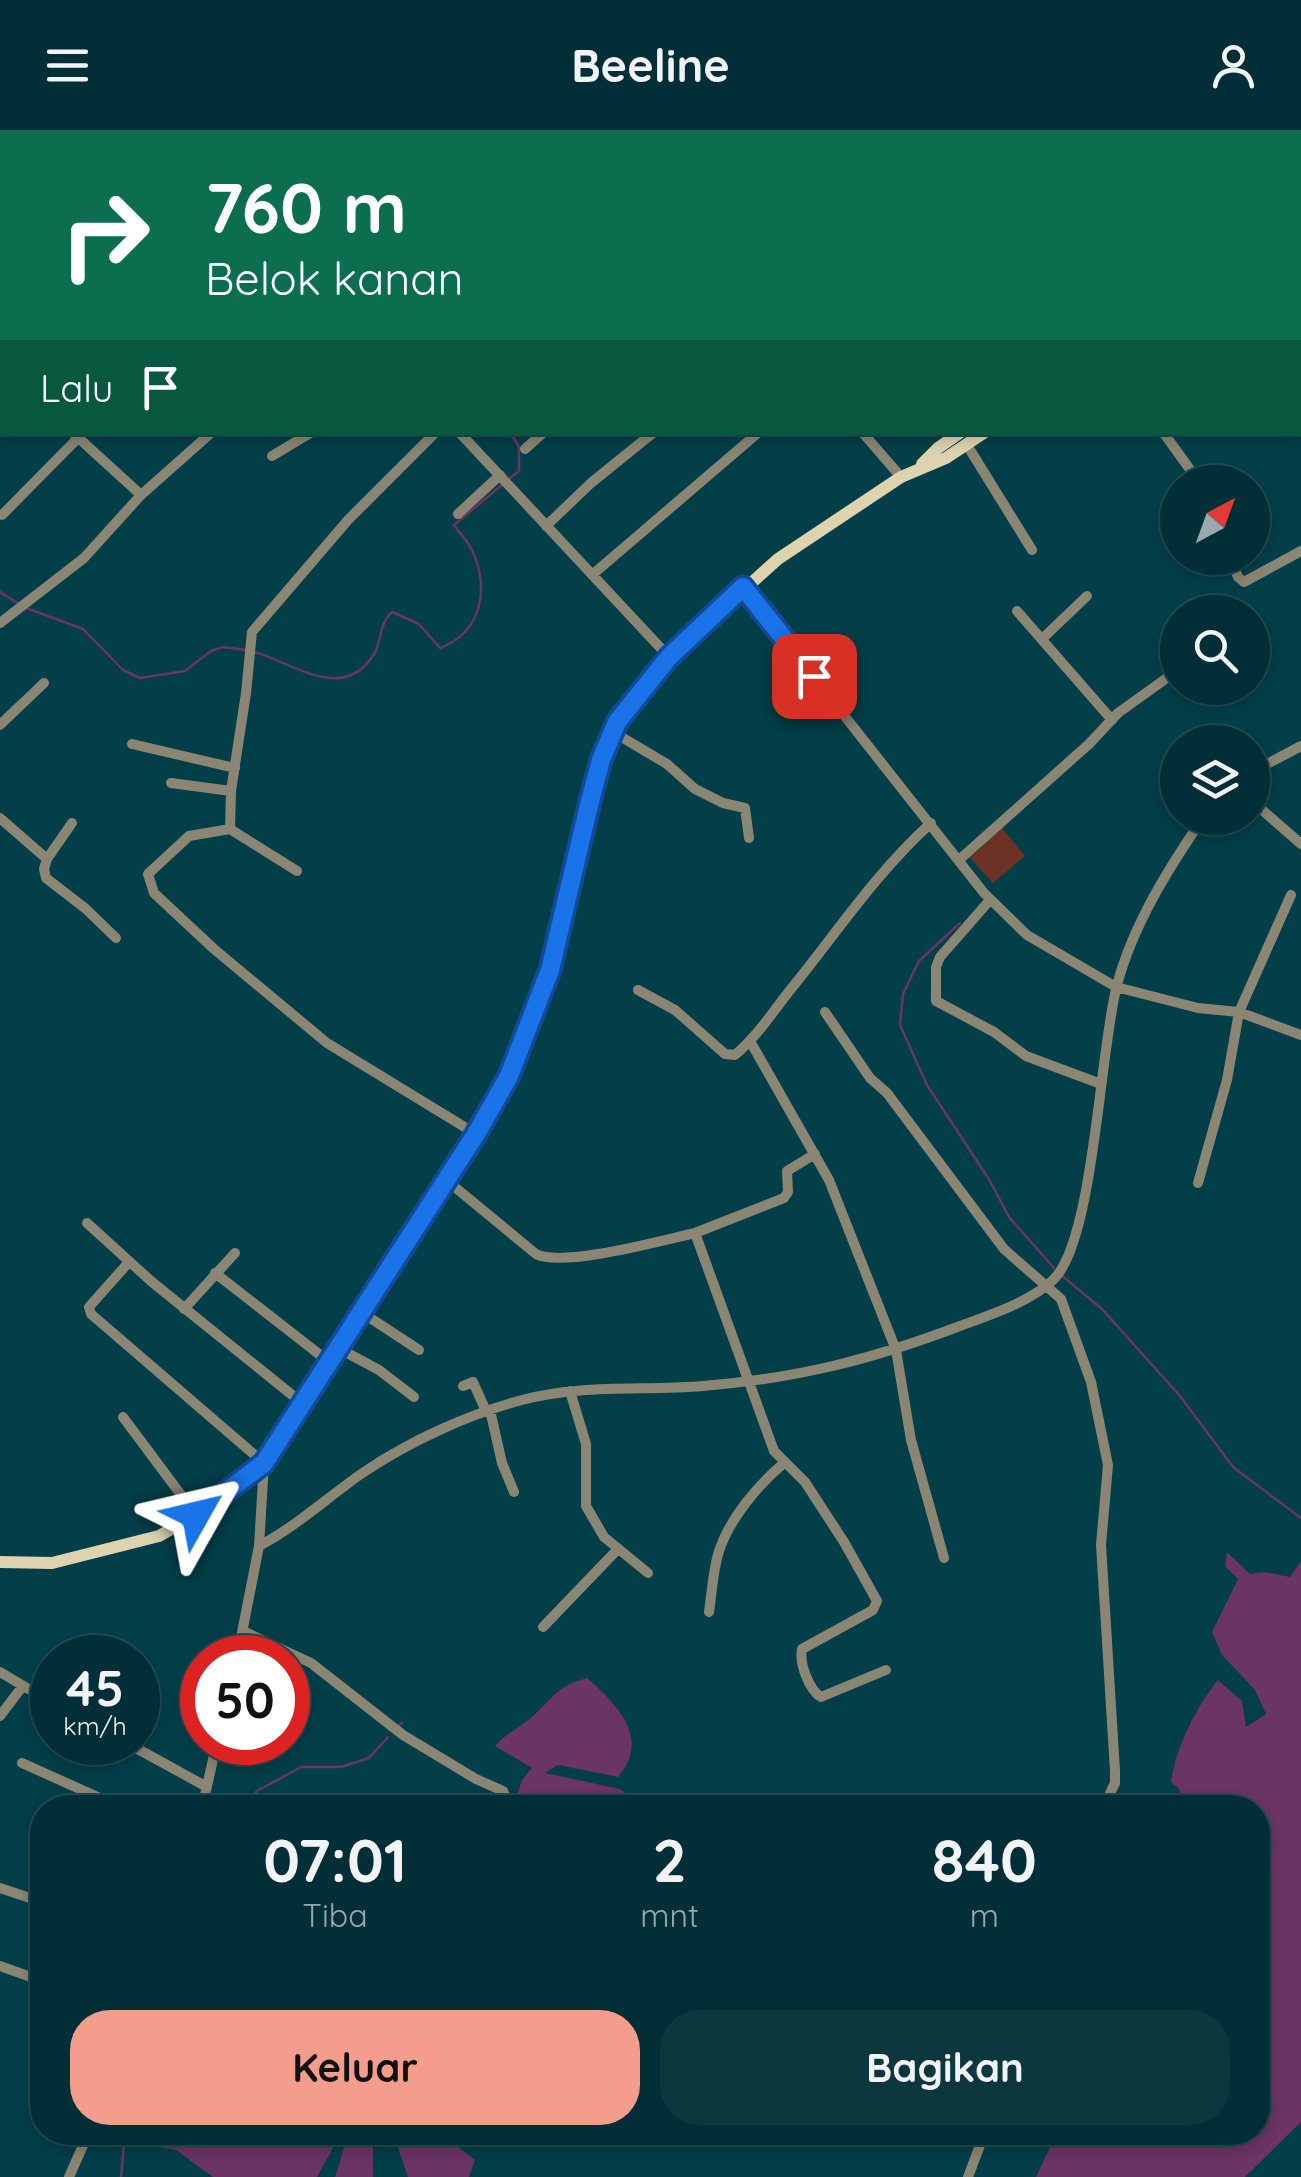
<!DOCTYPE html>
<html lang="id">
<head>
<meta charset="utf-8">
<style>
  body { margin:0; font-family:Quicksand,sans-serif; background:#0c373f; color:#f1f3f6; height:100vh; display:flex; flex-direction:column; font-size:38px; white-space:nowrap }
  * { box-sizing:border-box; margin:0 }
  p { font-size:32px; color:#96a9ad }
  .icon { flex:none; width:55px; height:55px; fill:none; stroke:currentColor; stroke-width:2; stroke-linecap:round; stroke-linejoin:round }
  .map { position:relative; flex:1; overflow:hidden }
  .sheet { position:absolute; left:30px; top:1665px; width:1240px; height:350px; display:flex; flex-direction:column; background:#022f37; border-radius:40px; box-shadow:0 5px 15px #0003,0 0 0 2px #234a52 }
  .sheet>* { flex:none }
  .hud { position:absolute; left:0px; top:0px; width:1302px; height:305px; box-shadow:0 5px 15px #0003,0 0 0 2px #234a52; background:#0b6e4f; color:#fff; overflow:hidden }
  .needle { width:65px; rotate:41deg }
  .tools { position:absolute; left:1160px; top:335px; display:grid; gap:20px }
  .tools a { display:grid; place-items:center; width:110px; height:110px; border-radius:50%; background:#022f37; box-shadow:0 5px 15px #0003,0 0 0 2px #234a52; font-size:50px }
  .speed { position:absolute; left:30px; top:1505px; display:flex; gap:20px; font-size:50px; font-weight:700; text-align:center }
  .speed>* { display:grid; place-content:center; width:130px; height:130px; border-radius:50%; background:#022f37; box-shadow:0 5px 15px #0003,0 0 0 2px #234a52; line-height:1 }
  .speed small { font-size:25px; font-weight:400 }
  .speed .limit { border:15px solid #d22; background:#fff; color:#111 }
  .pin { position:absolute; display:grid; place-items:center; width:85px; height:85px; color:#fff; margin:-42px; border-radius:20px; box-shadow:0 5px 15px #0006 }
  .me { position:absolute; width:110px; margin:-55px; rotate:53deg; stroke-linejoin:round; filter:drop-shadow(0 0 8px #0008) }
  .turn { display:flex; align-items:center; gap:35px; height:210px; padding:0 40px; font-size:45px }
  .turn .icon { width:130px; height:130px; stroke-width:2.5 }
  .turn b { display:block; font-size:70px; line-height:85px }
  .then { display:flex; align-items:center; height:95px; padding:0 40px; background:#0003; gap:20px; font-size:38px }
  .eta { display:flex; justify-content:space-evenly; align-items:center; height:170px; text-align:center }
  .eta b { font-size:60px; font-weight:700; line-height:70px }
  .action { display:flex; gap:20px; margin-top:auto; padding:20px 40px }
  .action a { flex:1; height:115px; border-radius:40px; background:#f49d8c; color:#111; font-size:40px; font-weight:700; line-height:115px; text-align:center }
  .action a+a { background:#0c373f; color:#f1f3f6 }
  header { display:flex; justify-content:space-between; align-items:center; height:130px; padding:0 40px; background:#022f37; font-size:45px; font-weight:700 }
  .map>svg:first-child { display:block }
  .green { fill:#6d3125 }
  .water { fill:#6a3463 }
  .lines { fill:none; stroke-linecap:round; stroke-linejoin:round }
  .stream { stroke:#6a3463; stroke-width:2.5 }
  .minor { stroke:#8b8574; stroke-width:10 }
  .major { stroke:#dfd3af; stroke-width:12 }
  .highway { stroke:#fdf2cf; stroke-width:14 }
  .route-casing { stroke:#114b97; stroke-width:25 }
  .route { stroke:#1a73e8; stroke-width:18 }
</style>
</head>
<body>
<header><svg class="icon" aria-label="menu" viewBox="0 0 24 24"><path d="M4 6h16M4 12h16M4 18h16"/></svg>Beeline<svg class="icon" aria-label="person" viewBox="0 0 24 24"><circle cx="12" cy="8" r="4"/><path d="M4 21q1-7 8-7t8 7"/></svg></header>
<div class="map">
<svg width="1301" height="2047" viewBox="0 0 1301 2047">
  <rect width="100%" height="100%" fill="#023f49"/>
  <path class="green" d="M 1002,698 L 1025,726 L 993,753 L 970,728 Z"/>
  <path class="water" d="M 1227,1422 L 1250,1444 L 1265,1442 L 1290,1447 L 1301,1431 L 1301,1992 L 1245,2047 L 1036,2047 L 1054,2009 L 1061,2003 L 1258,2002 L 1258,1678 L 1183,1677 L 1179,1659 L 1171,1652 C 1176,1617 1196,1577 1218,1550 L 1242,1571 L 1246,1597 L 1266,1584 L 1255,1560 L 1222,1525 L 1212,1502 L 1238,1449 L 1225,1436 Z
    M 587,1548 C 618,1575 651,1609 618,1647 L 558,1635 L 545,1643 L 620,1659 L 631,1667 L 629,1676 L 513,1677 L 522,1650 L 532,1638 L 495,1616 C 506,1603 521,1597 534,1585 C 556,1565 556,1557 587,1548 Z
    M 163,2002 L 334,2002 L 334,2003 L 332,2020 L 317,2047 L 213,2047 L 176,2020 L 159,2017 Z
    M 349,2002 L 378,2003 L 373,2009 L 373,2047 L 335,2047 Z
    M 393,2003 L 440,2003 L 475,2030 L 469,2047 L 408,2047 Z"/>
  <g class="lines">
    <path class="stream" d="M 509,349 L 519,341 L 519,317 L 510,302
      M 0,462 L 19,474
      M 26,478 L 83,499 L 123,540 L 140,548 L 185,541 L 211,521 L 223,517 L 247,520
      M 254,522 C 294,533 343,574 374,524 C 382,511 379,493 392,482 L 419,494 L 440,518 C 482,502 489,460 473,422 C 468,411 461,405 454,395 L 503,354
      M 960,793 L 919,831 L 903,864 L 900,895 L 927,955 L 990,1051 L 1009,1087 L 1054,1138
      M 1060,1144 L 1102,1179 L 1180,1266 L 1233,1337 L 1301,1388
      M 399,1595 L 402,1593
      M 244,1678 L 257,1661 L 301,1637 L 341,1637 L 369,1628 L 388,1607
      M 121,2047 L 125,2002"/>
    <path class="minor" d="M 168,0 L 171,2
      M 588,0 L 591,2
      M 1002,0 L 1005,2
      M 1099,0 L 1102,2
      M 291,2 L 294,0
      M 574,2 L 577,0
      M 677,2 L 680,0
      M 783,2 L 786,0
      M 887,2 L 889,0
      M 991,2 L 994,0
      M 1260,2 L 1262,0
      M 0,46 L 2,48
      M 0,254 L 2,252
      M 1300,258 L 1301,259
      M 1300,284 L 1301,283
      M 72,302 L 141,365
      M 436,302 L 348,390 L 252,502 L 246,563 L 231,661 L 230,699 L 189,706 L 148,744 L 154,763 L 214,819 L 327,913 L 476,1004
      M 459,302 L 669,527
      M 862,302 L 901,347
      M 1163,302 L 1199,352
      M 967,315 L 1032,420
      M 525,319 L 544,302
      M 272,326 L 312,302
      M 458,384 L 500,345
      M 2,385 L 78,308
      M 546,396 L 591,353 L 654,302
      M 1230,428 L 1238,447 L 1244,452 L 1301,421
      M 592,445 L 759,302
      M 743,457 L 984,763 L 1027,805 L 1116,857 L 1198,878 L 1239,882 L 1301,905
      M 1017,481 L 1112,590
      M 0,493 L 84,428 L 141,365 L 212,302
      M 1042,509 L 1087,466
      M 0,595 L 44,553
      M 613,602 L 667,634 L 695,659 L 723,673 L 745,678 L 749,708
      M 132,614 L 235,638
      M 1252,642 L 1301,616
      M 171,653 L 231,661
      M 1252,671 L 1301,714
      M 0,688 L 47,729 L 44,739 L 46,748 L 86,779 L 116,808
      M 230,699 L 297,741
      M 47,729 L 72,693
      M 959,730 L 1089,614 L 1118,583 L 1178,540
      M 990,770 L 940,827 L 936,837 L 936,871 L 994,902 L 1026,926 L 1101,954
      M 638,860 L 675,880 L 725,924 L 735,925 C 759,905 775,878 795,854 C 840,798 878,741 931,693
      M 825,882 L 870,948 L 887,963 L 1004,1119 L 1061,1169 L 1091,1252 L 1108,1335 L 1101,1415 L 1115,1641 L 1115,1653 L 1103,1678
      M 750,911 L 829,1050 L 896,1220 L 911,1310 L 944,1428
      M 445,1049 L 536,1124 C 562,1138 663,1110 695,1103 L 774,1321 L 805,1352 L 844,1412 L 877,1471 L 873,1480 L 802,1519 C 799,1533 809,1560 821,1567 L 886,1540
      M 1198,1053 L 1227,950 L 1239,882 L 1291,765
      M 87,1093 L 152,1152 L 302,1273
      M 695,1103 L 784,1068 L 788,1062 L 787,1041 L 815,1024
      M 129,1132 L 89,1177 L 91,1184 L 264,1333 L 259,1416 L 237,1528
      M 215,1143 L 329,1232
      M 184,1179 L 235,1123
      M 361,1182 L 419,1220
      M 338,1218 L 379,1240 L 414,1267
      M 463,1256 L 473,1252 L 486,1281
      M 570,1261 L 586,1314 L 586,1376 L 604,1407 L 648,1443
      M 490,1280 L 502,1333 L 514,1362
      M 123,1287 L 196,1385
      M 259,1416 C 297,1396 329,1366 364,1342 C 410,1311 469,1284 522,1270 C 581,1254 642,1261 703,1256 C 799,1248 870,1230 960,1196 C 990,1185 1031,1172 1054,1149 C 1094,1109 1100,918 1117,855 C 1133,795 1168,739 1203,688
      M 709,1482 C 712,1462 713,1440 719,1421 C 730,1388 758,1355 784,1333
      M 543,1497 L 617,1420
      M 243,1501 L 311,1533 L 403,1605 L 476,1649 L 503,1661 L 510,1678
      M 0,1542 L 52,1573
      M 0,1586 L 22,1557
      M 125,1612 L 207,1657
      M 22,1633 L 122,1678
      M 202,1678 L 217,1612
      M 0,1758 L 42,1772
      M 0,1836 L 42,1851
      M 69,2047 L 89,2002
      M 968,2047 L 985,2002"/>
    <path class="major" d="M 1300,150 L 1301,150
      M 1300,169 L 1301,168
      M 922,334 L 938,318 L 961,302
      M 0,1432 L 52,1433 L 159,1406 L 196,1385 L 264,1333 L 476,1004 L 509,946 L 550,840 L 601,630 L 618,591 L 669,527 L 778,429 L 901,347 L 946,328 L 985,302"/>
    <path class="highway" d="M 57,2 L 59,0
      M 79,2 L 81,0
      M 0,66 L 2,63
      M 0,87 L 2,84"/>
  </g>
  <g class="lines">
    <g class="route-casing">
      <path id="route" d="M 196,1385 L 264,1333 L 476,1004 L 509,946 L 550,840 L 590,671 L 601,630 L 617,592 L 669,527 L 743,457 L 814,546"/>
    </g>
    <use href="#route" class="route"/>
  </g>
</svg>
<div class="tools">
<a><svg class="needle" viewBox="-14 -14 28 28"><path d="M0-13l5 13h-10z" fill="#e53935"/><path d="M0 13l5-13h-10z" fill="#96a9ad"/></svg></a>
<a><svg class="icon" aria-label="search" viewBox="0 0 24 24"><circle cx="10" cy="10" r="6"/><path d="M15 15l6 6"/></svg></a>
<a><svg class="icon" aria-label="layers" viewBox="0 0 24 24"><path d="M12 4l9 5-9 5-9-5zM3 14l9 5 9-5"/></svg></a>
</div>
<div class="speed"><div>45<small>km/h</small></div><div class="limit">50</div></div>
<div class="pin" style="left:814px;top:546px;background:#d93025"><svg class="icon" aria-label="arrive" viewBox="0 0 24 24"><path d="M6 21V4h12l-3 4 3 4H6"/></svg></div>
<svg class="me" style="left:196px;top:1385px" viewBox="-20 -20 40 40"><path d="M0-17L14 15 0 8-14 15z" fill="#1a73e8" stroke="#fff" stroke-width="4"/></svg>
<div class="hud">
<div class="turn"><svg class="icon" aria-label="right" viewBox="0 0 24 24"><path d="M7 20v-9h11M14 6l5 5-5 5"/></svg><div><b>760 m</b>Belok kanan</div></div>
<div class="then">Lalu<svg class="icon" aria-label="arrive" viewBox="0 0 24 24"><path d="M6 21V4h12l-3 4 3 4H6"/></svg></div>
</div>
<section class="sheet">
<div class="eta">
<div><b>07:01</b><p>Tiba</p></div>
<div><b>2</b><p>mnt</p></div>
<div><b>840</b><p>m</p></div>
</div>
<div class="action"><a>Keluar</a><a>Bagikan</a></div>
</section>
</div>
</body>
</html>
